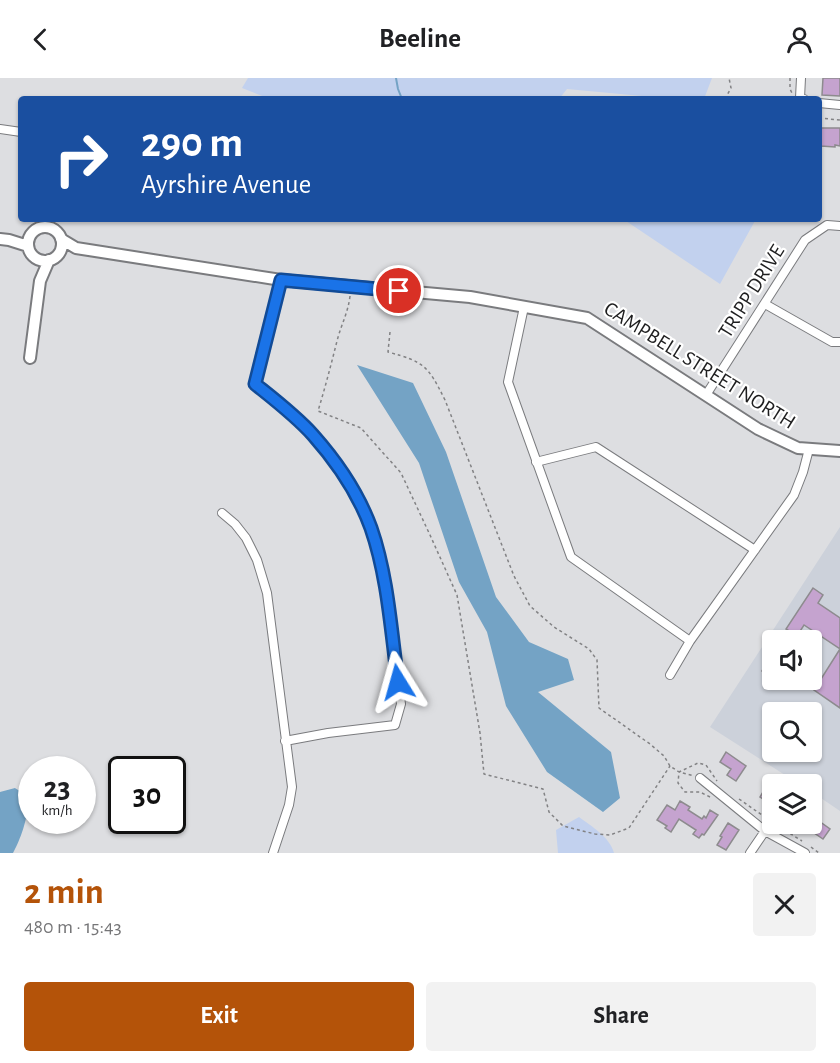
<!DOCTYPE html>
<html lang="en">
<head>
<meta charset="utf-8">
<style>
  body { margin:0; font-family:"Alegreya Sans",sans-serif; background:#f2f2f2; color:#202124; height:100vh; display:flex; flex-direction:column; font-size:22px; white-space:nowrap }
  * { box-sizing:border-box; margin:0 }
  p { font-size:20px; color:#757577 }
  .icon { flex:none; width:33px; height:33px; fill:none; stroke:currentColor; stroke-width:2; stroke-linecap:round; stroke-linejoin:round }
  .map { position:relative; height:775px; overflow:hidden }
  .sheet { display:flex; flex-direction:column; background:#fff; flex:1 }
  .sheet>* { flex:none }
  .top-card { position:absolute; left:18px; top:18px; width:804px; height:126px; border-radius:6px; box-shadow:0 2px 4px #0004; background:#1a4fa0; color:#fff; overflow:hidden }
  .controls { position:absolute; left:762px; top:552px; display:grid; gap:12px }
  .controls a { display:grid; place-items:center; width:60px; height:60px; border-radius:6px; background:#fff; box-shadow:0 2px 4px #0004; font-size:30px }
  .speed { position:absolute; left:18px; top:678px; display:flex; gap:12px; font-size:30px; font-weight:700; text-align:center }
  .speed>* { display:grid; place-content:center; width:78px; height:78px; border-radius:50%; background:#fff; box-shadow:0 2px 4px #0004; line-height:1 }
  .speed small { font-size:15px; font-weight:400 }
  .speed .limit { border:3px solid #111; border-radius:9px; background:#fff; color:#111 }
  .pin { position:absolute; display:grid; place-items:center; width:51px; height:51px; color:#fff; margin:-26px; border:3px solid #fff; border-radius:50%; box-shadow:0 2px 6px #0007 }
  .me { position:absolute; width:66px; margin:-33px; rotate:352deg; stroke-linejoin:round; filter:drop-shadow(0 0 4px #0008) }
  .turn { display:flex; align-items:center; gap:21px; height:126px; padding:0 24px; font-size:27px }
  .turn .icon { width:78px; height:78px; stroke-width:2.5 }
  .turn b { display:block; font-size:42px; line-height:51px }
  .round { display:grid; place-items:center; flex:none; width:63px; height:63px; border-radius:6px; background:#f2f2f2 }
  .overview { display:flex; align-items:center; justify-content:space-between; height:102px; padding:0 24px }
  h1 { font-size:36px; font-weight:700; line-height:45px; color:#b45309 }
  .primary-button { display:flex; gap:12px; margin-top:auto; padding:12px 24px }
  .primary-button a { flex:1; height:69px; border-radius:6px; background:#b45309; color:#fff; font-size:24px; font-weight:700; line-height:69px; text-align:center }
  .primary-button a+a { background:#f2f2f2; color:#202124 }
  header { display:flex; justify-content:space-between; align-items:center; height:78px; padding:0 24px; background:#fff; font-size:27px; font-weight:700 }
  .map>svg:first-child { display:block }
  .built { fill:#ccd1da; fill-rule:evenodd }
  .green { fill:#c2d1ee }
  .water { fill:#74a3c5 }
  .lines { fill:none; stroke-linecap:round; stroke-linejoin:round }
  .stream { stroke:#74a3c5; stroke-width:2 }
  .building { fill:#c5a3cf; stroke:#8d8b8e; stroke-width:1.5 }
  .street-casing { stroke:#7a7b7e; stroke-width:10 }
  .secondary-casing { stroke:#7a7b7e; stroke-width:14 }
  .path { stroke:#828284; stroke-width:1.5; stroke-dasharray:3 3; stroke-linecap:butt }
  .street { stroke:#fff; stroke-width:8 }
  .secondary { stroke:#fff; stroke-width:10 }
  .route-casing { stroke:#114b97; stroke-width:15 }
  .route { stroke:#1a73e8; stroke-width:10 }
  .labels { text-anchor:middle; stroke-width:4.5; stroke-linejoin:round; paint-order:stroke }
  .street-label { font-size:21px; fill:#1e1e1f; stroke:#fff }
</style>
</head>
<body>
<header><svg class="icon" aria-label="back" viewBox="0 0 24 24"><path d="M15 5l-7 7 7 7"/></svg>Beeline<svg class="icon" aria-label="person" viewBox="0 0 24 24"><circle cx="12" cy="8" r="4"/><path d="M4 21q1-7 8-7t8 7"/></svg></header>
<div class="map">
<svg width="840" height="775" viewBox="0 0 840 775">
  <rect width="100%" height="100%" fill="#dddee1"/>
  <path class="built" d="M 840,449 L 840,733 L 812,714 L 812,706 L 799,706 L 710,649 ZM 772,562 L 812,562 L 812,602 L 772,602 ZM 772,634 L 812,634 L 812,674 L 772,674 Z"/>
  <path class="green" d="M 248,0 L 712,0 L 704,21 L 674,21 L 567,11 L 559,21 L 270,21 L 242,10 Z
    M 623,141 L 756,141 L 720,206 Z
    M 579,739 C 591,748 610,759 614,775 L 558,775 L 556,752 Z"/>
  <path class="water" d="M 357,287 L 413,305 L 446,374 L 496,519 L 529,564 L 568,581 L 574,602 L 538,614 L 611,674 L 620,720 L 603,734 L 547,694 L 506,628 L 487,554 L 459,504 L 419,385 Z
    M 15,710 C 16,711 22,714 23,715 C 34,729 20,762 13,775 L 0,775 L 0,714 Z"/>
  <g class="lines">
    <path class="stream" d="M 396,0 L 398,11 L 402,21"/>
  </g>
  <path class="building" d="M 823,0 L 840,0 L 840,18 L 822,17 Z
    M 821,50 L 840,50 L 840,68 L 835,67 L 835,69 L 821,68 Z
    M 813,510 L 823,517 L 818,525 L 840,540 L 840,630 L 814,612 L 840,571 L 804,547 L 797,558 L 786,551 Z
    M 772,576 L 772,599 L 762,593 Z
    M 726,674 L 746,688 L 736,703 L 727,697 L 731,691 L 720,684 Z
    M 767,707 L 772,710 L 772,727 L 760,719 Z
    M 680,723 L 690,729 L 688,732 L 702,741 L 704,738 L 706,740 L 710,732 L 718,737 L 704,757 L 702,756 L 699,760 L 693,756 L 696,752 L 679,741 L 671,754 L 665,750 L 667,748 L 657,742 L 667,727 L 675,732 Z
    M 812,738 L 830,751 L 823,761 L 801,746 L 812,746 Z
    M 728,745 L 739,752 L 726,772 L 717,767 L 722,759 L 720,758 Z"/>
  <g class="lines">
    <g class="street-casing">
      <path id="street" d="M 801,0 L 800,20 L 804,21
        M 819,25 L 840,27
        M 0,51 L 21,54
        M 281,202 L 255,306 L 294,338 L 313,357 L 334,382 L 359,423 L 371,449 L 378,472 L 383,496 L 401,626 L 395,647 L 328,655 L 285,663
        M 765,226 L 832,264 L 840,264
        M 524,229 L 508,304 L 571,479 L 690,563 L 794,417 L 803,394 L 809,371
        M 706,317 L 805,162 L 827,147 L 840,148
        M 536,384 L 596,369 L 755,472
        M 222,435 L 235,446 L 246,460 L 257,482 L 267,515 L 292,709 L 289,727 L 273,775
        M 670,597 L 690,563
        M 700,700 L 765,753 L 805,775
        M 750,775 L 765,753"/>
    </g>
    <g class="secondary-casing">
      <path id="secondary" d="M28 166a17 17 0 1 1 34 0a17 17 0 1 1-34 0Z
        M 0,161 L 9,162 L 28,168
        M 61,161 L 76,170 L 281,202 L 470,219 L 587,240 L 758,351 L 798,370 L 840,373
        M 30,280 L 40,203 L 49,182"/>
    </g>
    <path class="path" d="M 790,0 L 790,11 L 792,15
      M 725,21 L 731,10 L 729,0
      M 819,40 L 840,42
      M 350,218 C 348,235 341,247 337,263 C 331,287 325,310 318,333 L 361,350 L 401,395 L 430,457 L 457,517 L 480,655 L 484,696 L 543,711 L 549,734 L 563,748 L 595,756 L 610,757 L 629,750 L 670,688
      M 390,254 L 388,274 C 425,284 428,288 445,322 L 514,498 L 530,528 L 554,549 L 589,571 L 597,582 L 599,630 L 650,666 L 664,678 L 670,688 L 679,694 L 694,698
      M 710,719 L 700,714 L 685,714 L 678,705 L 679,694 L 698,685 L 706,687 L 717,703
      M 739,721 L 772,744
      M 775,746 L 802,763
      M 811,769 L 819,775"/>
    <use href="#street" class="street"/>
    <use href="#secondary" class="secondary"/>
  </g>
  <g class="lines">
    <g class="route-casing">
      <path id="route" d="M 398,604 C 391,553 388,499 371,450 C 359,417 337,384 313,357 C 296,338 275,322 255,306 L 281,202 L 399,213"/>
    </g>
    <use href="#route" class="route"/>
  </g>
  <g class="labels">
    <g class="street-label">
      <text transform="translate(751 213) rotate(-58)" y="7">TRIPP DRIVE</text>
      <text transform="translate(700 287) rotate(32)" y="7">CAMPBELL STREET NORTH</text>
    </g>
  </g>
</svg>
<div class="controls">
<a><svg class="icon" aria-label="sound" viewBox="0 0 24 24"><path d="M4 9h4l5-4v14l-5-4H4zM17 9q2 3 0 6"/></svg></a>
<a><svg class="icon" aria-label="search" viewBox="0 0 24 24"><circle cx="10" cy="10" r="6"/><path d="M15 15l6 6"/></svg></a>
<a><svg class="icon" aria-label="layers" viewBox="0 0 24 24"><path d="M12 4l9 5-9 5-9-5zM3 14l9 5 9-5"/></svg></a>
</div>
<div class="speed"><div>23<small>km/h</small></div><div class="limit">30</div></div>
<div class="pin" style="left:399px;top:213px;background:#d93025"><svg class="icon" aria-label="arrive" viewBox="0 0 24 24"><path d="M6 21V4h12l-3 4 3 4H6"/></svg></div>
<svg class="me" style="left:398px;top:604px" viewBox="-20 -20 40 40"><path d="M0-17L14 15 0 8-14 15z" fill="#1a73e8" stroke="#fff" stroke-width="4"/></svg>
<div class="top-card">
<div class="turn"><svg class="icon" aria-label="right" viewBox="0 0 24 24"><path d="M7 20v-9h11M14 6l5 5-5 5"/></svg><div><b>290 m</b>Ayrshire Avenue</div></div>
</div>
</div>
<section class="sheet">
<div class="overview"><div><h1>2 min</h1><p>480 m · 15:43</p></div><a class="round"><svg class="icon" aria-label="close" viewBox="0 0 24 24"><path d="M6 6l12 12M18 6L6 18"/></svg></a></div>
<div class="primary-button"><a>Exit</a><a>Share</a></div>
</section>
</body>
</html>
